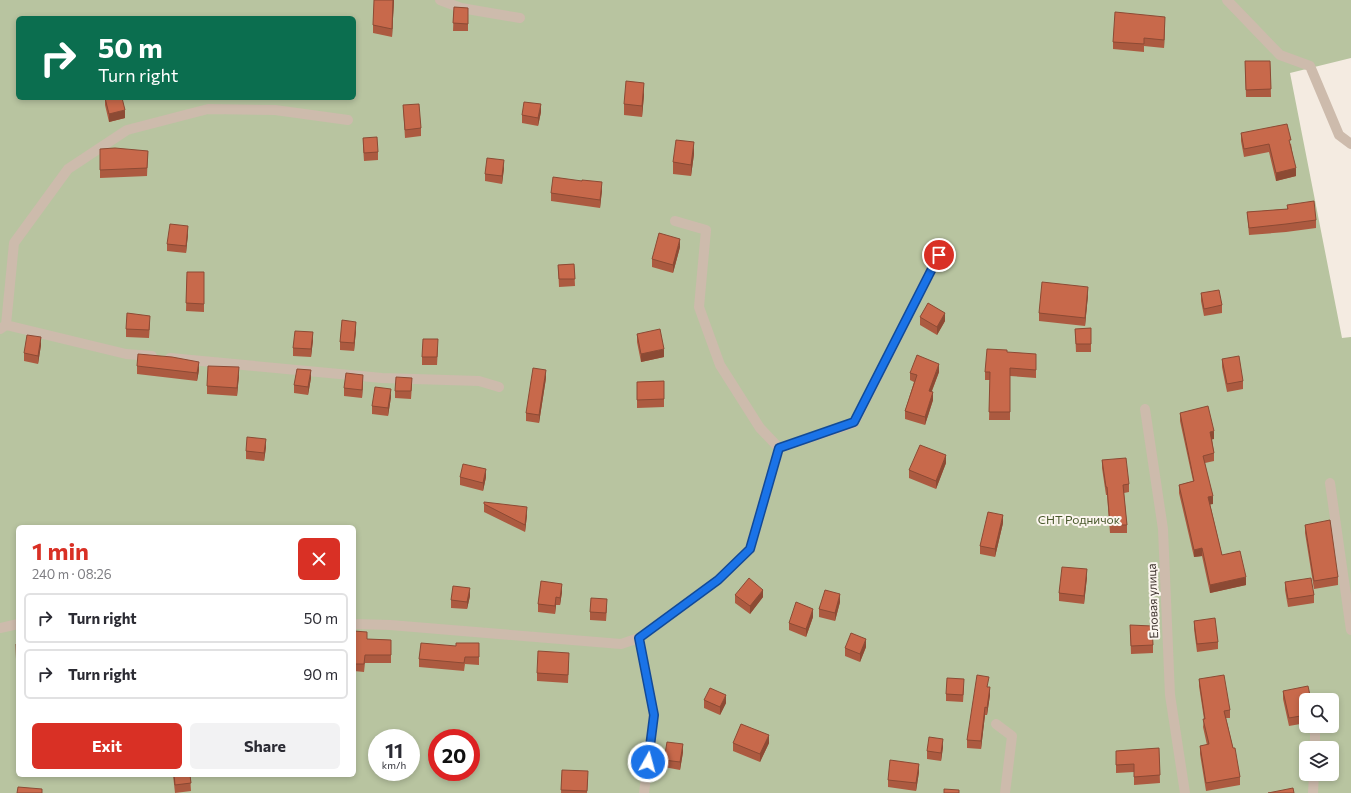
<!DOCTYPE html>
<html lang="en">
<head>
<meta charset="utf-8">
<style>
  body { margin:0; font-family:Commissioner,sans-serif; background:#f2f2f3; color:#2b2b33; height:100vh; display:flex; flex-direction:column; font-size:15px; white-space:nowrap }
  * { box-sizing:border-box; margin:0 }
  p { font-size:13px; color:#7c7c81 }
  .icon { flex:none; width:22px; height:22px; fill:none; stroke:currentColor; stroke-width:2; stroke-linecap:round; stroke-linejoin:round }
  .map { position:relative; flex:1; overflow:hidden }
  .drawer { position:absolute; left:16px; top:525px; width:340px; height:252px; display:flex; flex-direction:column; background:#fff; border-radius:6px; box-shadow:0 2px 6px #0003 }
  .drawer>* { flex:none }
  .hud { position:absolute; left:16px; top:16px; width:340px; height:84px; border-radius:6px; box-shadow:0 2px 6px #0003; background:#0b6e4f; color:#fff; overflow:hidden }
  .controls { position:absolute; left:1299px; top:693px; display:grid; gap:8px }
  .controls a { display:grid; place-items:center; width:40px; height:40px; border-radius:6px; background:#fff; box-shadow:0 2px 6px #0003; font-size:20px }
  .speed { position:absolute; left:368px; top:729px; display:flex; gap:8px; font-size:20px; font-weight:700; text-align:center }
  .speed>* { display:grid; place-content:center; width:52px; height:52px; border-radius:50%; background:#fff; box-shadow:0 2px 6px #0003; line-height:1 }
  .speed small { font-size:10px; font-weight:400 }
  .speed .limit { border:6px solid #d22; background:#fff; color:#111 }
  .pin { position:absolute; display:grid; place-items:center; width:34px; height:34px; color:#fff; margin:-17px; border:2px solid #fff; border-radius:50%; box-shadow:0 1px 4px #0007 }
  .me { position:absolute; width:44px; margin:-22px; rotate:7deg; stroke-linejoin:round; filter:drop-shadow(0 0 3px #0008) }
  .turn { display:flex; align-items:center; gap:14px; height:84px; padding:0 16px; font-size:18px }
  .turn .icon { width:52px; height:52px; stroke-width:2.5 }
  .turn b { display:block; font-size:28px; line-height:34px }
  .round { display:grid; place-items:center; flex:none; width:42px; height:42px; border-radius:6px; background:#f2f2f3 }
  .overview { display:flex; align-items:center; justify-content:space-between; height:68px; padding:0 16px }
  h1 { font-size:24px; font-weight:700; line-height:30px; color:#d93025 }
  .primary-button { display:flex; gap:8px; margin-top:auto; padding:8px 16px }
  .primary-button a { flex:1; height:46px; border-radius:6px; background:#d93025; color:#fff; font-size:16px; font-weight:700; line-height:46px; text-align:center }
  .primary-button a+a { background:#f2f2f3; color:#2b2b33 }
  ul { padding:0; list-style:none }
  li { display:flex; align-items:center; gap:12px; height:50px; margin:0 8px 6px; padding:0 8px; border:2px solid #e1e1e2; border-radius:6px }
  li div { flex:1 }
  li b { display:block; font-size:15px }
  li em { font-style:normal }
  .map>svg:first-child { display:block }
  .green { fill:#b8c4a0; fill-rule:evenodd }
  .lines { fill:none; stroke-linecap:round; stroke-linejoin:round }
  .service { stroke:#cdbbac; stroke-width:10 }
  .minor { stroke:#cdbbac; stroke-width:10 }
  .wall { fill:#ac5a40 }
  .shaded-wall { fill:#8c4a34 }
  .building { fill:#c8694b; stroke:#8c4a34 }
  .route-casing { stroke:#114b97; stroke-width:10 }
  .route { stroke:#1a73e8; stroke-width:7 }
  .labels { text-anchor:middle; stroke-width:4; stroke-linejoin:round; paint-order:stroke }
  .park-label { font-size:12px; fill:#4a5a2e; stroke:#fbf5ee }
  .street-label { font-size:12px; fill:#3b302b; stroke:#fbf5ee }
</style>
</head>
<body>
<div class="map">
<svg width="1351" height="793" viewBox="0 0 1351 793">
  <rect width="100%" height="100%" fill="#f4ebe1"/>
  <path class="green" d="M 0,0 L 1351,0 L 1351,58 L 1290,73 L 1342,338 L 1351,337 L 1351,793 L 0,793 ZM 18,18 L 354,18 L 354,98 L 18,98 ZM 18,527 L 354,527 L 354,775 L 18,775 ZM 1306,700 L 1332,700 L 1332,726 L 1306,726 ZM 377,738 L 411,738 L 411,772 L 377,772 ZM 437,738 L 471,738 L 471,772 L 437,772 ZM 1306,748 L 1332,748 L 1332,774 L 1306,774 Z"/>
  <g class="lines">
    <path class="service" d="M 440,0 L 461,8 L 520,18
      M 675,221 L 706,230 L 699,307 L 720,365 L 760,428 L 779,448
      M 6,325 L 126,354 L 152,356
      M 0,329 L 6,325 L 14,243 L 68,169 L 127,130 L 208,109 L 275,110 L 348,120
      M 170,358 L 382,378 L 479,381 L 499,387
      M 1330,483 L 1351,630
      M 354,624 L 390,625 L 621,644 L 639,638 L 718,580 L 750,549 L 779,448 L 854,423 L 939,255
      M 0,628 L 18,624
      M 639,638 L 654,715 L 644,793
      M 996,724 L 1012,736 L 1005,793
      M 1315,748 L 1315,733
      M 1313,793 L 1314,774"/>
    <path class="minor" d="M 1227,0 L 1280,55 L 1310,66 L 1339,135 L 1351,144
      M 1145,409 L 1163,529 L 1170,695 L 1185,793"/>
  </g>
  <path class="wall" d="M 394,0 L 392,37 L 373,33 L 373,25 Z
    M 454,7 L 468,8 L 468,31 L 453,31 Z
    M 1165,25 L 1164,48 L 1144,46 L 1144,52 L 1113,49 L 1113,42 Z
    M 1245,61 L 1270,61 L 1271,97 L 1246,97 Z
    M 644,95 L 642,117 L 624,115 L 624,104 Z
    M 105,98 L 125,118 L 109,122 L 105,105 Z
    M 244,98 L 259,98 L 259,99 L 244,99 Z
    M 403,105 L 421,128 L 421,136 L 405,138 Z
    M 541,112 L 538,126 L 522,123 L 522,115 Z
    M 1241,133 L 1291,144 L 1296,176 L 1276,181 L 1269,152 L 1244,157 L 1241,141 Z
    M 363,138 L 378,152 L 378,160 L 364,161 L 363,146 Z
    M 100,149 L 148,151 L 147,176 L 100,178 Z
    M 694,154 L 691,176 L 673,174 L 673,162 Z
    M 504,168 L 502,184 L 485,181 L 485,174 Z
    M 602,190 L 600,208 L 551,201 L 551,193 Z
    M 1287,205 L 1316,220 L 1316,228 L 1286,232 L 1249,235 L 1247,212 L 1287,209 Z
    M 188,234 L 186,253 L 167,251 L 167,244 Z
    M 680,247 L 673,273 L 652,267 L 652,259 Z
    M 574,264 L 575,286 L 559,287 L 558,265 Z
    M 187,272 L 204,272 L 204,312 L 186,311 Z
    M 1201,293 L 1222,305 L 1222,313 L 1204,316 L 1201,301 Z
    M 1088,295 L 1085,326 L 1039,321 L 1039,313 Z
    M 920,317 L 945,321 L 937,335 L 920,325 Z
    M 150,324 L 149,338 L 126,337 L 126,329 Z
    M 1091,328 L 1091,352 L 1076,352 L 1075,329 Z
    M 356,330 L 354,351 L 340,350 L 340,342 Z
    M 637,334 L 664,357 L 641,362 L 637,342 Z
    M 313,340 L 311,357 L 293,356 L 293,348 Z
    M 41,345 L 38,364 L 24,361 L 24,353 Z
    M 438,347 L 437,365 L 422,365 L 422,357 Z
    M 1007,352 L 1036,362 L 1036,378 L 1010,376 L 1010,420 L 989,420 L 990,380 L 985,380 L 985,372 Z
    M 1222,359 L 1243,381 L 1243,389 L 1227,392 L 1222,367 Z
    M 137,366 L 199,370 L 197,381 L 137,374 Z
    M 939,372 L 932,391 L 933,400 L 925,425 L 905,419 L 905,411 L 914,382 L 910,380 L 910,373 Z
    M 239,375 L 237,396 L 207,394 L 207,386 Z
    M 311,378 L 308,395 L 294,393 L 294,385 Z
    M 546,378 L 539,423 L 526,421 L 526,413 Z
    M 664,381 L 664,407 L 637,408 L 637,382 Z
    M 363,383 L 362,398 L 344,396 L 344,388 Z
    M 412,385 L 411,399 L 395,398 L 395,391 Z
    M 391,397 L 388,416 L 372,414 L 372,406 Z
    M 1180,413 L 1214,439 L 1212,439 L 1214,453 L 1214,461 L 1205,463 L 1213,504 L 1210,504 L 1222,555 L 1246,585 L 1210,593 L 1202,556 L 1194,557 L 1179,493 L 1179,485 L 1193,481 L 1180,421 Z
    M 266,447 L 264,461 L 246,459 L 246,451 Z
    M 1102,460 L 1129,484 L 1129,492 L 1124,493 L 1127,525 L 1127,533 L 1110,533 L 1107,495 L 1106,495 L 1102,468 Z
    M 946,463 L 936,489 L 909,478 L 909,470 Z
    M 460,477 L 486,477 L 483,491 L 460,485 Z
    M 484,504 L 527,515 L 525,532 L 484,512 Z
    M 1003,523 L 995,557 L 980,554 L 980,546 Z
    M 1305,525 L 1338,577 L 1338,585 L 1314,589 L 1305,533 Z
    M 1087,577 L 1084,604 L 1059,601 L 1059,593 Z
    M 1285,582 L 1314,595 L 1314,603 L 1288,607 L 1285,590 Z
    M 562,592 L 560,605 L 556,605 L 555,614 L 538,612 L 538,604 Z
    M 735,595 L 763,597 L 750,614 L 735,603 Z
    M 470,596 L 467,609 L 451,608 L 451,600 Z
    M 840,602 L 835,621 L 819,617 L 819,609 Z
    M 607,607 L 606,621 L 590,620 L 590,612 Z
    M 813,617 L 806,637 L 789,630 L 789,623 Z
    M 1194,621 L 1218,642 L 1218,649 L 1197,652 L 1194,629 Z
    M 1130,625 L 1153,645 L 1153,653 L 1131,654 Z
    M 354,631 L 367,639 L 391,640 L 391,663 L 365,663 L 364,672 L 354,671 Z
    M 479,643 L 479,665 L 465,664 L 464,671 L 419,667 L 419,659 L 456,646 Z
    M 16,644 L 18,644 L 18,682 L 17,682 Z
    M 866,647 L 860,662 L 845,656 L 845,648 Z
    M 569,661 L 568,683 L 537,681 L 537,673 Z
    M 1199,679 L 1230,710 L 1230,718 L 1226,718 L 1240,777 L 1240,785 L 1206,791 L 1200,754 L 1200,746 L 1207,745 L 1203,727 L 1204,719 L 1199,686 Z
    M 964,687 L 963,702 L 946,701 L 946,694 Z
    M 988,687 L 990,695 L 987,715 L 985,715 L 981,749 L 967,748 L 967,740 Z
    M 1283,691 L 1306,700 L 1306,723 L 1289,726 L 1283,699 Z
    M 704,700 L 726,703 L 720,715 L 704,708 Z
    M 733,743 L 769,743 L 760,762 L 733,751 Z
    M 943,747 L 941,761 L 927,759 L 927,751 Z
    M 1159,748 L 1160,783 L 1134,785 L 1134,772 L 1116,773 L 1116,751 Z
    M 683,752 L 680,770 L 664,767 L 664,760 Z
    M 562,770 L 588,779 L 587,793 L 561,793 Z
    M 919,772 L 916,791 L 888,787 L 888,780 Z
    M 173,775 L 190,775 L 191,791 L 175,793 Z"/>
  <path class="shaded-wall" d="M 393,0 L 394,0 L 392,37 L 392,29 Z
    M 1165,17 L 1165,25 L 1164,48 L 1164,40 Z
    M 644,83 L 644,95 L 642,117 L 642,106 Z
    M 541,104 L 541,112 L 538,126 L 538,118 Z
    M 125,110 L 125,118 L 109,122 L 109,114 Z
    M 694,142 L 694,154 L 691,176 L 691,165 Z
    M 504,160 L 504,168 L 502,184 L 502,176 Z
    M 1296,168 L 1296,176 L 1276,181 L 1276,173 Z
    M 602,182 L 602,190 L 600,208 L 600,200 Z
    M 188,226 L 188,234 L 186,253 L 186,246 Z
    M 680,239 L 680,247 L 673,273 L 673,265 Z
    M 1088,287 L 1088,295 L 1085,326 L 1085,318 Z
    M 945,313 L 945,321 L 937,335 L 937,327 Z
    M 356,322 L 356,330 L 354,351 L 354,343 Z
    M 313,332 L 313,340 L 311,357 L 311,349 Z
    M 41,337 L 41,345 L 38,364 L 38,356 Z
    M 664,349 L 664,357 L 641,362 L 641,354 Z
    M 199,362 L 199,370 L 197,381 L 197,373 Z
    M 939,364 L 939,372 L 929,398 L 929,391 Z
    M 239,367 L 239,375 L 237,396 L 237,388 Z
    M 311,370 L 311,378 L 308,395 L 308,387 Z
    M 546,370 L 546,378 L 539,423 L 539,415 Z
    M 363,375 L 363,383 L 362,398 L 362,390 Z
    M 391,389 L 391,397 L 388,416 L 388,408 Z
    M 933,392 L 933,400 L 925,425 L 925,417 Z
    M 1214,431 L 1214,439 L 1210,440 L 1210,432 Z
    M 266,439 L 266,447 L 264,461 L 264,453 Z
    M 946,455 L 946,463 L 936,489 L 936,481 Z
    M 486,469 L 486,477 L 483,491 L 483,483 Z
    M 1213,496 L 1213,504 L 1208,505 L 1208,497 Z
    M 527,507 L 527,515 L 525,532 L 525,525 Z
    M 1003,515 L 1003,523 L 995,557 L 995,549 Z
    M 1202,548 L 1202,556 L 1194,557 L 1194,550 Z
    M 1087,569 L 1087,577 L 1084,604 L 1084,596 Z
    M 1246,577 L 1246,585 L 1210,593 L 1210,585 Z
    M 562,584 L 562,592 L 560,605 L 560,598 Z
    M 470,588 L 470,596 L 467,609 L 467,602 Z
    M 763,590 L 763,597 L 750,614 L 750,606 Z
    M 840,594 L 840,602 L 835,621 L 835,613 Z
    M 556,597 L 556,605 L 555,614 L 555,606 Z
    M 813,609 L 813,617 L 806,637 L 806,629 Z
    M 866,639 L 866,647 L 860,662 L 860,654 Z
    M 990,687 L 990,695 L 987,715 L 987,708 Z
    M 726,695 L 726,703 L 720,715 L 720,707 Z
    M 985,707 L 985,715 L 981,749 L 981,741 Z
    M 769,735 L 769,743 L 760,762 L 760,754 Z
    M 943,739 L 943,747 L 941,761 L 941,753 Z
    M 683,744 L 683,752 L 680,770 L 680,762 Z
    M 919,764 L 919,772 L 916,791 L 916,783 Z"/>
  <path class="building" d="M 374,0 L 393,0 L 392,29 L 373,25 Z
    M 454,7 L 468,8 L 468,24 L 453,23 Z
    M 1115,12 L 1165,17 L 1164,40 L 1144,38 L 1144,44 L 1113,42 Z
    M 1245,61 L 1270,61 L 1271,89 L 1246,90 Z
    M 626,81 L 644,83 L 642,106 L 624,104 Z
    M 105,98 L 122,98 L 125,110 L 109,114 Z
    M 524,102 L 541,104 L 538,118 L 522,115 Z
    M 419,104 L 421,128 L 405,130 L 403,105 Z
    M 1287,124 L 1291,140 L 1289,140 L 1296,168 L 1276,173 L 1269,144 L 1244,149 L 1241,133 Z
    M 377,137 L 378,152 L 364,153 L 363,138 Z
    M 676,140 L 694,142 L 691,165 L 673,162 Z
    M 115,148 L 148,151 L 147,168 L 100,170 L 100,149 Z
    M 487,158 L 504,160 L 502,176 L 485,174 Z
    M 553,177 L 582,181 L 582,180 L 602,182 L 600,200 L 551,193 Z
    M 1314,201 L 1316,220 L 1286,224 L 1249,228 L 1247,212 L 1288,209 L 1287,205 Z
    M 170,224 L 188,226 L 186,246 L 167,244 Z
    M 659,233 L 680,239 L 673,265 L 652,259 Z
    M 574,264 L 575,279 L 559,279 L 558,265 Z
    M 187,272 L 204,272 L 204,304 L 186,303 Z
    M 1042,282 L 1088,287 L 1085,318 L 1039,313 Z
    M 1219,290 L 1222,305 L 1204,309 L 1201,293 Z
    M 928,303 L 945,313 L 937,327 L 920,317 Z
    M 127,313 L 150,316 L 149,330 L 126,329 Z
    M 342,320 L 356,322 L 354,343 L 340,342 Z
    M 1091,328 L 1091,344 L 1076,344 L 1075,329 Z
    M 660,329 L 664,349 L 641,354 L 637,334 Z
    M 295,331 L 313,332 L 311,349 L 293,348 Z
    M 27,335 L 41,337 L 38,356 L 24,353 Z
    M 423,339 L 438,339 L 437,357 L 422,357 Z
    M 987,349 L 1007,350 L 1007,352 L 1036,354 L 1036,370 L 1010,368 L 1010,412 L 989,412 L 990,372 L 985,372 Z
    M 138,354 L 172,357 L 199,362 L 197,373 L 137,366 Z
    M 917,355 L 939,364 L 929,391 L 933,392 L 925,417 L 905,411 L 917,375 L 910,373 Z
    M 1239,356 L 1243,381 L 1227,384 L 1222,359 Z
    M 208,366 L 239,367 L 237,388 L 207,386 Z
    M 533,368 L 546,370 L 539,415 L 526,413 Z
    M 297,369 L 311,370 L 308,387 L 294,385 Z
    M 346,373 L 363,375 L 362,390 L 344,388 Z
    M 396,377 L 412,378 L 411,391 L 395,391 Z
    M 664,381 L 664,399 L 637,400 L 637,382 Z
    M 375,387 L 391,389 L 388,408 L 372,406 Z
    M 1208,406 L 1214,431 L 1210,432 L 1214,453 L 1203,456 L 1213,496 L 1208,497 L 1222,555 L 1240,551 L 1246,577 L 1210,585 L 1202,548 L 1194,550 L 1179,485 L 1194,481 L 1180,413 Z
    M 247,437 L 266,439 L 264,453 L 246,451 Z
    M 920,445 L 946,455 L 936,481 L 909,470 Z
    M 1126,458 L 1129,484 L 1123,485 L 1127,525 L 1110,525 L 1107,487 L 1106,487 L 1102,460 Z
    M 463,464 L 486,469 L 483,483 L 460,477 Z
    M 484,502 L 527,507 L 525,525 L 484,504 Z
    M 988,512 L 1003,515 L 995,549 L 980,546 Z
    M 1330,520 L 1338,577 L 1314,581 L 1305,525 Z
    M 1062,567 L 1087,569 L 1084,596 L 1059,593 Z
    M 749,578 L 763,590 L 750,606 L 735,595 Z
    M 1311,578 L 1314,595 L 1288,599 L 1285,582 Z
    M 541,581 L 562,584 L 560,598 L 556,597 L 555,606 L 538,604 Z
    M 453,586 L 470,588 L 467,602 L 451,600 Z
    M 825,590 L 840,594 L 835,613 L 819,609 Z
    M 591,598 L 607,599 L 606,613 L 590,612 Z
    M 796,602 L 813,609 L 806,629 L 789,623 Z
    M 1215,618 L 1218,642 L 1197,644 L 1194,621 Z
    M 1130,625 L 1152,626 L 1153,645 L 1131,646 Z
    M 354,631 L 367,632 L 367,639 L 391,640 L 391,655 L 365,655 L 364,664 L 354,664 Z
    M 851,633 L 866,639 L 860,654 L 845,648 Z
    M 421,643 L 456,646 L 456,643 L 479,643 L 479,657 L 465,657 L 464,663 L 419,659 Z
    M 16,644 L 18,644 L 18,674 L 17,674 Z
    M 538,651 L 569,653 L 568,675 L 537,673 Z
    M 977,675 L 989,677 L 987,687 L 990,687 L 987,708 L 985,707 L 981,741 L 967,740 Z
    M 1224,675 L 1230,710 L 1224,711 L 1233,748 L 1235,748 L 1240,777 L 1206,783 L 1200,746 L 1209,744 L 1203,719 L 1205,719 L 1199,679 Z
    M 947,678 L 964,679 L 963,695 L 946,694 Z
    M 1308,686 L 1311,700 L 1306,700 L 1306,715 L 1289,718 L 1283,691 Z
    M 710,688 L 726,695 L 720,707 L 704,700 Z
    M 741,724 L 769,735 L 760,754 L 733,743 Z
    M 929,737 L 943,739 L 941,753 L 927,751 Z
    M 667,742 L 683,744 L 680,762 L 664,760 Z
    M 1159,748 L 1160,775 L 1134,777 L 1134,764 L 1116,765 L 1116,751 Z
    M 890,760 L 919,764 L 916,783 L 888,780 Z
    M 562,770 L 588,771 L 587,791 L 561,790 Z
    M 174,775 L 190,775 L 191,783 L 175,785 Z
    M 18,787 L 42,789 L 42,793 L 17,793 Z
    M 1293,788 L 1294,793 L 1268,793 Z
    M 944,789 L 959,790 L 959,793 L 944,793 Z"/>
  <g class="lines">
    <g class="route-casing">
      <path id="route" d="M 648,762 L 654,715 L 639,638 L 718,580 L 750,549 L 779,448 L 854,422 L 939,255"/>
    </g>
    <use href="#route" class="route"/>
  </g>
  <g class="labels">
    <g class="park-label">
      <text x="1079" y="524">СНТ Родничок</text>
    </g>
    <g class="street-label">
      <text transform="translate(1153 601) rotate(-92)" y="4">Еловая улица</text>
    </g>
  </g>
</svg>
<div class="controls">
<a><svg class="icon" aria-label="search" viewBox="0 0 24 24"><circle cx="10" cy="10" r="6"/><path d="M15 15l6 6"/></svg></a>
<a><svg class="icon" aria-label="layers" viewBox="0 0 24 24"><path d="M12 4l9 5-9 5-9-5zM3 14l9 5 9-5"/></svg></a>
</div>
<div class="speed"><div>11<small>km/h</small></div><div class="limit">20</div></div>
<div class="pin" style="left:939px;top:255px;background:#d93025"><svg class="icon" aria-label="arrive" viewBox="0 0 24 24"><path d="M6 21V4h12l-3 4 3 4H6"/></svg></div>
<svg class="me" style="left:648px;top:762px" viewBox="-20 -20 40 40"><circle r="17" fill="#1a73e8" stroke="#fff" stroke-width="3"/><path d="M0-11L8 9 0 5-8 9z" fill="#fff"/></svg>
<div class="hud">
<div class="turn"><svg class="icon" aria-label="right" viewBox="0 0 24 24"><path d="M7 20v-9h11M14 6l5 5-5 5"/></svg><div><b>50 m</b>Turn right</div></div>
</div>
<section class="drawer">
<div class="overview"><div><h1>1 min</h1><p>240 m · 08:26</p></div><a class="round" style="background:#d93025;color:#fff"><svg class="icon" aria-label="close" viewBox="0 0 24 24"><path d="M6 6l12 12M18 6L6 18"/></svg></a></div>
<ul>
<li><svg class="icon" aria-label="right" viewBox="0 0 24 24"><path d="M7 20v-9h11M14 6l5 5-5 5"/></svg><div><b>Turn right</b></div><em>50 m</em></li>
<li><svg class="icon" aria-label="right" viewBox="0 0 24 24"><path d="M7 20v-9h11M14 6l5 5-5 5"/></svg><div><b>Turn right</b></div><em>90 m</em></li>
</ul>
<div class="primary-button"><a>Exit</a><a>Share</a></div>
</section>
</div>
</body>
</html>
